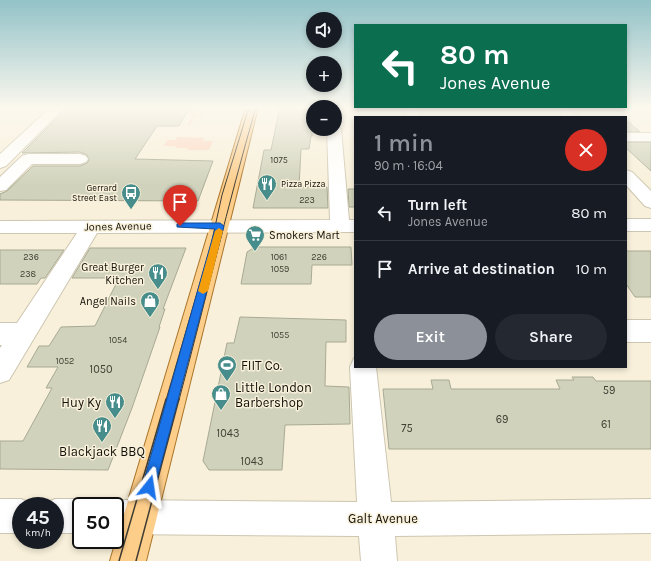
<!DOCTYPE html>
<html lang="en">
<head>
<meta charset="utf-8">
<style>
  body { margin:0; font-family:Karla,sans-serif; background:#242831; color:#f1f3f6; height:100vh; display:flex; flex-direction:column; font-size:15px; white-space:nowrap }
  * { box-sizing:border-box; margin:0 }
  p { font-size:13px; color:#9ea1a6 }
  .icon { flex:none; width:22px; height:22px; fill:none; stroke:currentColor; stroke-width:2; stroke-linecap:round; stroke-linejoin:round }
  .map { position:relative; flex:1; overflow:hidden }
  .panel { position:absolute; left:354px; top:116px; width:273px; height:252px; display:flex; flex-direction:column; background:#171b24; border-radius:0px; box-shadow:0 2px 6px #0003 }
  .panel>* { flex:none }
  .hud { position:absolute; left:354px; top:24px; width:273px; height:84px; border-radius:0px; box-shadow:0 2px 6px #0003; background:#0b6e4f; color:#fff; overflow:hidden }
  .fabs { position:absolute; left:306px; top:12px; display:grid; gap:8px }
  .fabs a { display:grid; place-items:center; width:36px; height:36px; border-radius:50%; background:#171b24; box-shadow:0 2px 6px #0003; font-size:20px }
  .speed { position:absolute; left:12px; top:497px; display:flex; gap:8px; font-size:20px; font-weight:700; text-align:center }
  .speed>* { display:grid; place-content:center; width:52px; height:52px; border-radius:50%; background:#171b24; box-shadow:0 2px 6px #0003; line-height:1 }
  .speed small { font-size:10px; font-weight:400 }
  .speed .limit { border:2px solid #111; border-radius:6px; background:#fff; color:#111 }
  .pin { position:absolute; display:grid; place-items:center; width:34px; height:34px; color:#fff; margin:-41px -17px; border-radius:50% 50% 50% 0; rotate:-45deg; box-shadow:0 0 4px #0007 }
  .pin .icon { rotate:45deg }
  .me { position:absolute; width:44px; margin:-22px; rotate:15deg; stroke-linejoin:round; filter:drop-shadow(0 0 3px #0008) }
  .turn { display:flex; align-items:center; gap:14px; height:84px; padding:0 20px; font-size:18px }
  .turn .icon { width:52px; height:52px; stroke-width:2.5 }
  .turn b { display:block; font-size:28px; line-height:34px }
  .round { display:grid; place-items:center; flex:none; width:42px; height:42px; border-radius:21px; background:#242831 }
  .headline { display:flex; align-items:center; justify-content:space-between; height:68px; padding:0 20px }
  h1 { font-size:24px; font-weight:600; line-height:30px; color:#8c9099 }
  .primary-button { display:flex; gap:8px; margin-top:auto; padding:8px 20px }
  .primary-button a { flex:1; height:46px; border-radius:24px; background:#8c9099; color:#fff; font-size:16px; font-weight:600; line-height:46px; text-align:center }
  .primary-button a+a { background:#242831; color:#f1f3f6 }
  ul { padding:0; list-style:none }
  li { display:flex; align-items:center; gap:12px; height:56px; padding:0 20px; border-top:1px solid #363941 }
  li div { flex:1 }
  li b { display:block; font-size:15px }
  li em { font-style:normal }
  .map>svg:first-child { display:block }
  .green { fill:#fdd6c1 }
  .building { fill:#d0d2bb; stroke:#a8aa94 }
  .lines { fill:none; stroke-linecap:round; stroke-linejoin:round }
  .minor-casing { stroke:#cdc6b0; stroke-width:2 }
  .major-casing { stroke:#aa752a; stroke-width:2 }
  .minor { fill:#fff; fill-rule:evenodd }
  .major { fill:#fdcd8a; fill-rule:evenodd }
  .tram-far1 { stroke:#3f3c31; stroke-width:1 }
  .tram { stroke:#3f3c31; stroke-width:1.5 }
  .route { fill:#1a73e8; stroke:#114b97 }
  .slow { fill:#f59e0b }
  .labels { text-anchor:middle; stroke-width:3; stroke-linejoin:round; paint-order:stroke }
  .number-label { font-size:9px; fill:#424035 }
  .far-poi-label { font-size:9px; fill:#121008; stroke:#f8f0da; text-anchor:start }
  .street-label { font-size:11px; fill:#121008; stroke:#f8f0da }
  .poi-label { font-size:11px; fill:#121008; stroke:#f8f0da; text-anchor:end }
  .near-number-label { font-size:11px; fill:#424035 }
  .near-poi-label { font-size:13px; fill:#121008; stroke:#f8f0da; text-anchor:start }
  .near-street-label { font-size:13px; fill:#121008; stroke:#f8f0da }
</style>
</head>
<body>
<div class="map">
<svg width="651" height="561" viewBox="0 0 651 561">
  <rect width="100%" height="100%" fill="#f8f0da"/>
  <path class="green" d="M 190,107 L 196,107 L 195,109 L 205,112 L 202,116 L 194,118 L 190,126 L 187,126 L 193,115 L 184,115 Z
    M 177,137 L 204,138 L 203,141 L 213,141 L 209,150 L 187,150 L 188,148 L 175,148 L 176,146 L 164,146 L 167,140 L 176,140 Z"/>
  <path class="building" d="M 68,107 L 190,107 L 179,126 L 157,126 L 135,159 L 213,161 L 198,201 L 0,200 L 0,194 L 7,191 L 33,166 L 80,166 L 87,163 L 89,160 L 87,155 L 80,152 L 22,153 Z
    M 280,107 L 313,107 L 312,136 L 311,136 L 309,149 L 301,149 L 299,187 L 327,187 L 328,208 L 253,208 L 264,150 L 271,150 Z
    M 626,120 L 640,132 L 626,132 Z
    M 626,142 L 651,142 L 651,171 L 626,148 Z
    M 348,189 L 355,189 L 355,207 L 349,207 Z
    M 255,247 L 351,247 L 352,265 L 312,265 L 311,284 L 241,284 L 247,252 Z
    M 90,248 L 186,248 L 163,309 L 165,309 L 159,327 L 160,327 L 132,408 L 108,470 L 0,469 L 0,441 L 23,441 L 52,388 L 46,388 L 58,367 L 27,367 L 39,346 L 49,346 L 61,327 L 95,326 L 119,278 L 72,278 Z
    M 0,250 L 64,250 L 45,278 L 41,278 L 37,284 L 0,284 Z
    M 626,251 L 651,251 L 651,297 L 635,297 L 626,284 Z
    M 240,317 L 346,320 L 346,342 L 326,342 L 325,386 L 349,387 L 350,424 L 285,425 L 282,470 L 209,470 L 203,461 L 227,343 L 234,343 Z
    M 572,377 L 593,377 L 596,381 L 651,381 L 651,449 L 389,449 L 383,389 L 433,389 L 431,380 L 449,380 L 451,389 L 560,389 L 556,380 L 574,380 Z"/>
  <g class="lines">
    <g class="minor-casing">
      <path id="minor" d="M 51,107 L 65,107 L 6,166 L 0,168 L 0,154 Z
        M 404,107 L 417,107 L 421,117 L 407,117 Z
        M 555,107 L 569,107 L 578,117 L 563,117 Z
        M 335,125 L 341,129 L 349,220 L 355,220 L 355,232 L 97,233 L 9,380 L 0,383 L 0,348 L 2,345 L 0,345 L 0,323 L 17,323 L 77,233 L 0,233 L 0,221 L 330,220 L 327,129 L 335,129 Z
        M 626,133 L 651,133 L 651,141 L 626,141 Z
        M 28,154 L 80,154 L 86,156 L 88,159 L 86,162 L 80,164 L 32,164 L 6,190 L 0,191 L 0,177 L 22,156 Z
        M 626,170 L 632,172 L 651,191 L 651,208 L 645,206 L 626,185 Z
        M 626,219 L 651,219 L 651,231 L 626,231 Z
        M 626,320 L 651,320 L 651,342 L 626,342 Z
        M 354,358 L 355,358 L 355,367 L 376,367 L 391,502 L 651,499 L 651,533 L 395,536 L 397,561 L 361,561 L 359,536 L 115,534 L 115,506 L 102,506 L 115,500 L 357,502 L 350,367 Z
        M 0,499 L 21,499 L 33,504 L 34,506 L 21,506 L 21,533 L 0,533 Z
        M 55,499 L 81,499 L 93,504 L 94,506 L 81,506 L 81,533 L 55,533 L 55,506 L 42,506 L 43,504 Z"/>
    </g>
    <g class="major-casing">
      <path id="major" d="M 246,107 L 258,107 L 146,561 L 110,561 Z"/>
    </g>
    <use href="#minor" class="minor"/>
    <use href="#major" class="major"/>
    <path class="tram-far1" d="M 166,400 L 211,245 L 222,195 L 249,107
      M 179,400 C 205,303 228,204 256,107"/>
    <path class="tram" d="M 119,561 L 166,399
      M 136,561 L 179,399"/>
  </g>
  <linearGradient id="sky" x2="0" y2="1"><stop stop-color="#93c2c8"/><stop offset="0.58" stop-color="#fcf8ee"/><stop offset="1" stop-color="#fcf8ee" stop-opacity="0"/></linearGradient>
  <rect width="651" height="186" fill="url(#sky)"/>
  <path class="route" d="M 180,223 L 220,223 L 224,226 L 155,487 L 154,492 L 149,494 L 144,492 L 142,487 L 215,229 L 177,227 L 177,224 Z"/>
  <path class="slow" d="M 219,228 L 223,231 L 208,291 L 203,294 L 198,291 L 215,231 Z"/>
  <defs>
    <g id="restaurant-pin" transform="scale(1)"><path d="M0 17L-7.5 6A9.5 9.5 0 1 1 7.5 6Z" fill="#468d8b" stroke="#f8f0da"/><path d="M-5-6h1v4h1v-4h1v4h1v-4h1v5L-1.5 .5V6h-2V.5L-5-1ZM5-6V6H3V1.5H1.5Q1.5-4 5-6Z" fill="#fff"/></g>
    <g id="bus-pin" transform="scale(1)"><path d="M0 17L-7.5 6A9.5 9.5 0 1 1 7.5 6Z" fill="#468d8b" stroke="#f8f0da"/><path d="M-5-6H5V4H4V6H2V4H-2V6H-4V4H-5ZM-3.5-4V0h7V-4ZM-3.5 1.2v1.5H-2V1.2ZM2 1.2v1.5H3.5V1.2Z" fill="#fff"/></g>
    <g id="supermarket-pin" transform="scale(1)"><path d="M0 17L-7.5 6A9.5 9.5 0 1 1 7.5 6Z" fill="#468d8b" stroke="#f8f0da"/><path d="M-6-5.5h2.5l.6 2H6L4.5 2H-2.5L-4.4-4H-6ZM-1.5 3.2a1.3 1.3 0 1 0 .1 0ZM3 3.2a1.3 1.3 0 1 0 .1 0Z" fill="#fff"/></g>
    <g id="shop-pin" transform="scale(1)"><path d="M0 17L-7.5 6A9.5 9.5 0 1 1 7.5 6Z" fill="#468d8b" stroke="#f8f0da"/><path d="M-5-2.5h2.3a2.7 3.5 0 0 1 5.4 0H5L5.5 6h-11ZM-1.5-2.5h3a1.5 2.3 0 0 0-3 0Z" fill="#fff"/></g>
    <g id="stadium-pin" transform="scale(1)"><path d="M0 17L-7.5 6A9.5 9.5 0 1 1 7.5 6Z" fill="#468d8b" stroke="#f8f0da"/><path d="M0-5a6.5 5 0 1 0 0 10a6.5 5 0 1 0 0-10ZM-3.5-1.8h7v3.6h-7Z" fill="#fff"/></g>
  </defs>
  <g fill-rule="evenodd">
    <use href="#restaurant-pin" x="267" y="184"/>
    <use href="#bus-pin" x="131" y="193"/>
    <use href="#supermarket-pin" x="255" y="235"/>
    <use href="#restaurant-pin" x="158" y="273"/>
    <use href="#shop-pin" x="150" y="301"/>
    <use href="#stadium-pin" x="227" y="365"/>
    <use href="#shop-pin" x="221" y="394"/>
    <use href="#restaurant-pin" x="115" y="402"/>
    <use href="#restaurant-pin" x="102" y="426"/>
  </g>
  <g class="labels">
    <g class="number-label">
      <text x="279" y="163">1075</text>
      <text x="307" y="203">223</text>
      <text x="31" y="260">236</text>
      <text x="279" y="260">1061</text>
      <text x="319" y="260">226</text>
      <text x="280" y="272">1059</text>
      <text x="28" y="277">238</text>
      <text x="280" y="338">1055</text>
      <text x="118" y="343">1054</text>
      <text x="65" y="364">1052</text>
    </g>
    <g class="far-poi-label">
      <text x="281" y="187">Pizza Pizza</text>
      <text x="117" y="191" text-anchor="end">Gerrard<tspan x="117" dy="10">Street East</tspan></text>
    </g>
    <g class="street-label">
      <text transform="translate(118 226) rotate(-1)" y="4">Jones Avenue</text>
    </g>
    <g class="poi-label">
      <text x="269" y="239" text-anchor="start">Smokers Mart</text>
      <text x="144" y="271">Great Burger<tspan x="144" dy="13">Kitchen</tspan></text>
      <text x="136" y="305">Angel Nails</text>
    </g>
    <g class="near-number-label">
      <text x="101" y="373">1050</text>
      <text x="609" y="394">59</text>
      <text x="502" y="423">69</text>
      <text x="606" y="428">61</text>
      <text x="407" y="432">75</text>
      <text x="228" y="437">1043</text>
      <text x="252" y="465">1043</text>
    </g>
    <g class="near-poi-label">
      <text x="241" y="370">FIIT Co.</text>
      <text x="235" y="392">Little London<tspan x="235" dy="15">Barbershop</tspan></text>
      <text x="101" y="407" text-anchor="end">Huy Ky</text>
      <text x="102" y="456" text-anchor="middle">Blackjack BBQ</text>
    </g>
    <g class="near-street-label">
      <text x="383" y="523">Galt Avenue</text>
    </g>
  </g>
</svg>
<div class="fabs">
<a><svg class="icon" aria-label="sound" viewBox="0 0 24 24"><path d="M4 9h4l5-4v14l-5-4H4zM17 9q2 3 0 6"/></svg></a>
<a>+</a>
<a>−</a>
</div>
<div class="speed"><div>45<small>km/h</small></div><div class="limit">50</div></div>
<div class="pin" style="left:180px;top:226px;background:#d93025"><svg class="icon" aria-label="arrive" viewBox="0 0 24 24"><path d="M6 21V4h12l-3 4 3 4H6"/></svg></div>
<svg class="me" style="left:149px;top:487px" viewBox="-20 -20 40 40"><path d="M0-17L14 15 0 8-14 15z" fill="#1a73e8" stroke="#fff" stroke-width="4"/></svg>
<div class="hud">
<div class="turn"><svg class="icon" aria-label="left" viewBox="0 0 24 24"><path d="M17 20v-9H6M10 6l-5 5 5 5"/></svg><div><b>80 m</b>Jones Avenue</div></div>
</div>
<section class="panel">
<div class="headline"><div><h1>1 min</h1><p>90 m · 16:04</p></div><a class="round" style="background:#d93025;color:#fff"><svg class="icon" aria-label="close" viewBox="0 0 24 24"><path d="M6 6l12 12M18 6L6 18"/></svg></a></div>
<ul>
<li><svg class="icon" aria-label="left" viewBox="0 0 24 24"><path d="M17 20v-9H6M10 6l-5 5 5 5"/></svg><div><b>Turn left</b><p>Jones Avenue</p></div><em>80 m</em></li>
<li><svg class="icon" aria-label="arrive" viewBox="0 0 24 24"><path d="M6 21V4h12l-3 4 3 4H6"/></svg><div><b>Arrive at destination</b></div><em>10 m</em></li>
</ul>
<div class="primary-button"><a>Exit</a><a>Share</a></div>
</section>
</div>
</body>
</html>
